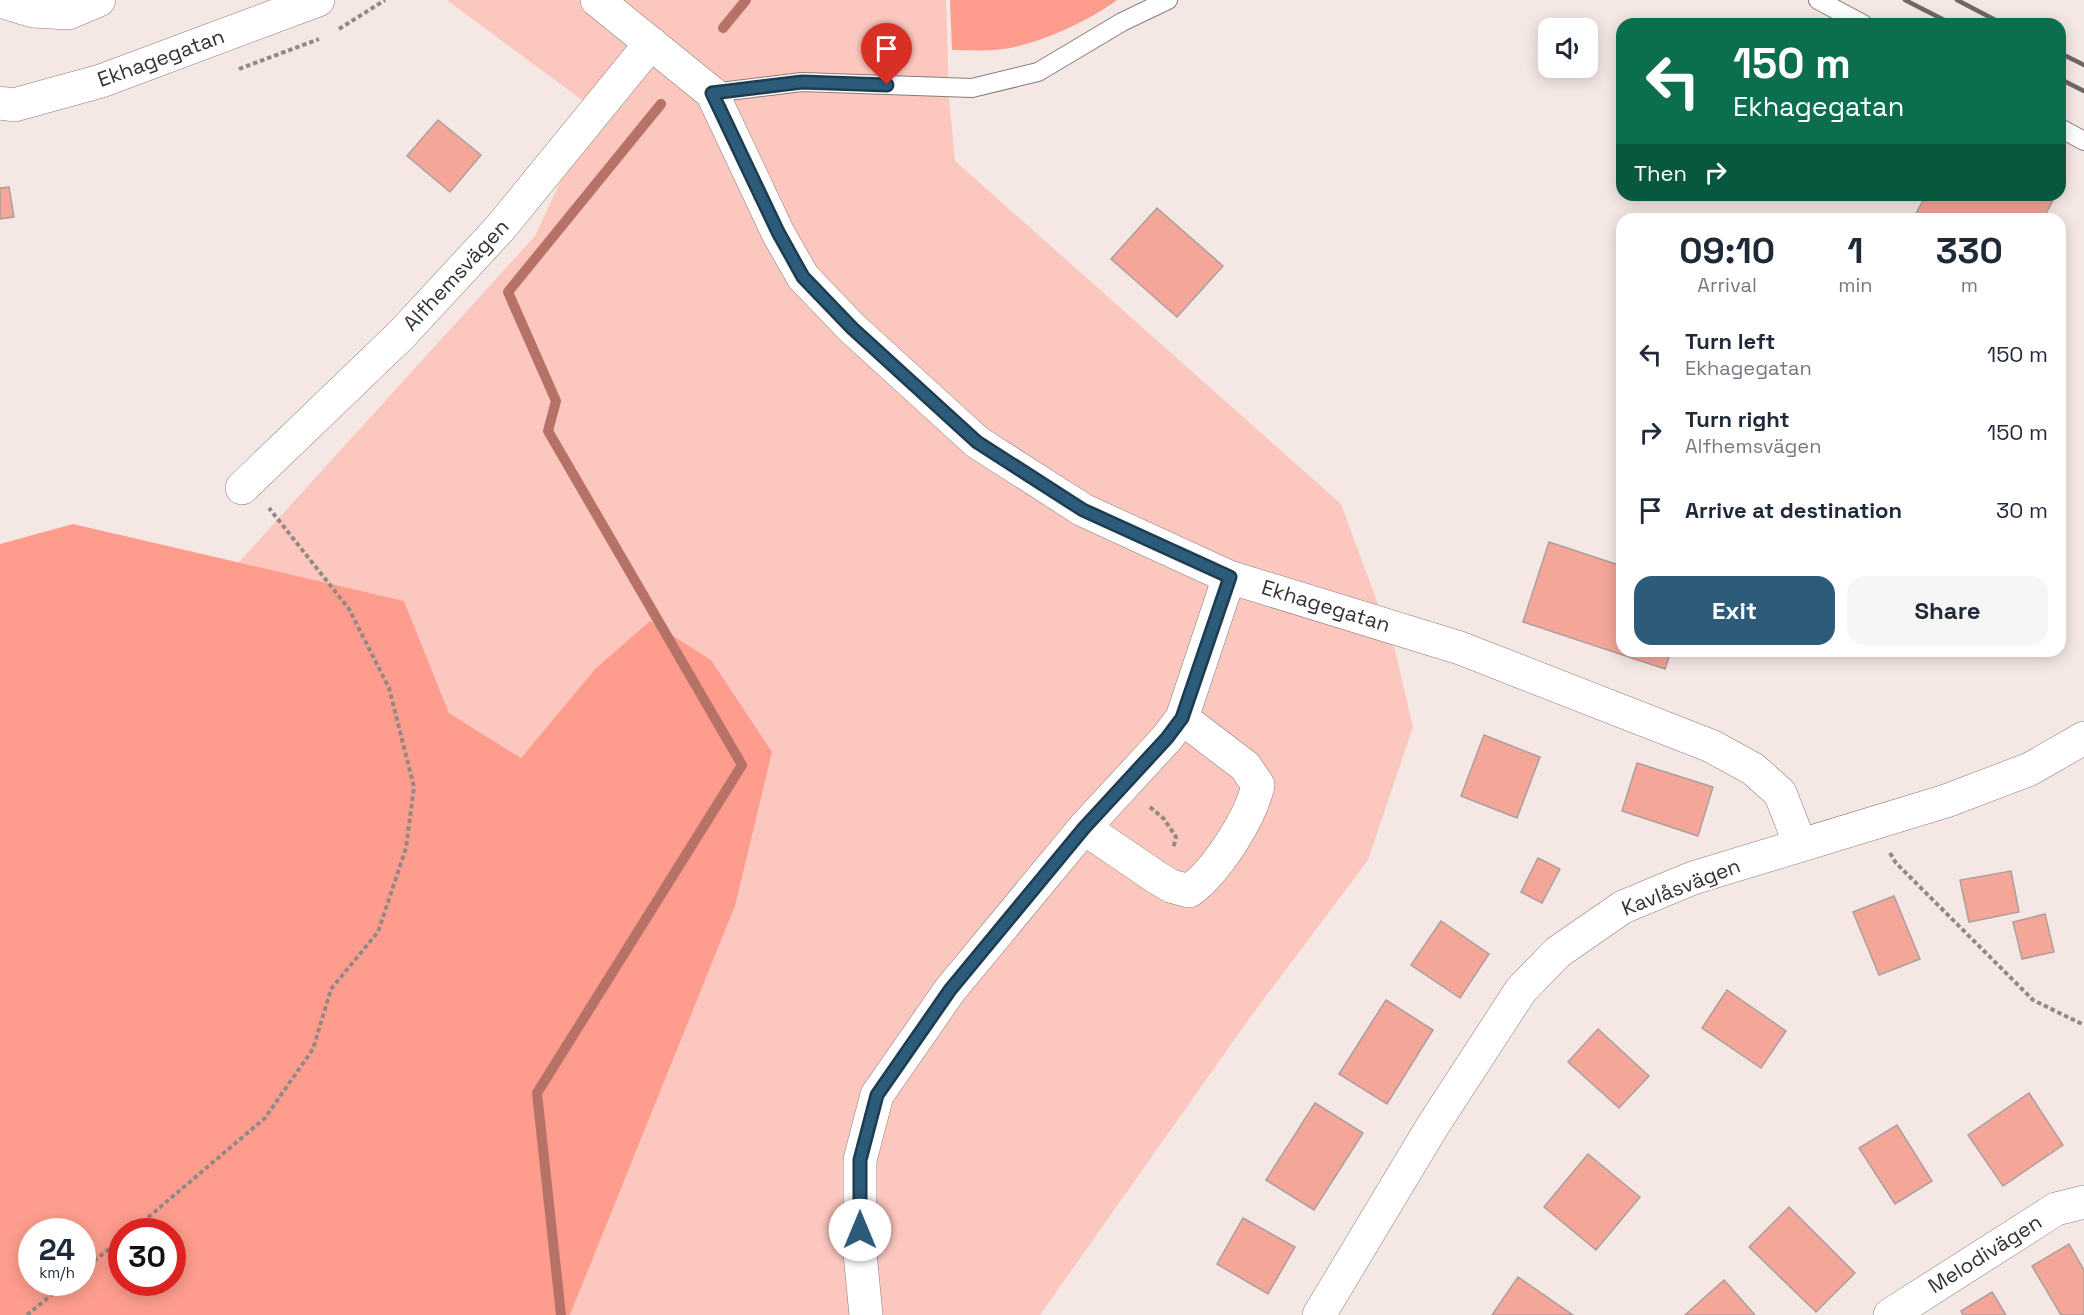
<!DOCTYPE html>
<html lang="en">
<head>
<meta charset="utf-8">
<style>
  body { margin:0; font-family:"Space Grotesk",sans-serif; background:#f6f6f7; color:#1f2937; height:100vh; display:flex; flex-direction:column; font-size:22px; white-space:nowrap }
  * { box-sizing:border-box; margin:0 }
  p { font-size:20px; color:#747a83 }
  .icon { flex:none; width:33px; height:33px; fill:none; stroke:currentColor; stroke-width:2; stroke-linecap:round; stroke-linejoin:round }
  .map { position:relative; flex:1; overflow:hidden }
  .panel { position:absolute; left:1616px; top:213px; width:450px; height:444px; display:flex; flex-direction:column; background:#fff; border-radius:18px; box-shadow:0 3px 15px #0003 }
  .panel>* { flex:none }
  .top-card { position:absolute; left:1616px; top:18px; width:450px; height:183px; border-radius:18px; box-shadow:0 3px 15px #0003; background:#0b6e4f; color:#fff; overflow:hidden }
  .tools { position:absolute; left:1538px; top:18px; display:grid; gap:12px }
  .tools a { display:grid; place-items:center; width:60px; height:60px; border-radius:12px; background:#fff; box-shadow:0 3px 15px #0003; font-size:30px }
  .speed { position:absolute; left:18px; top:1218px; display:flex; gap:12px; font-size:30px; font-weight:700; text-align:center }
  .speed>* { display:grid; place-content:center; width:78px; height:78px; border-radius:50%; background:#fff; box-shadow:0 3px 15px #0003; line-height:1 }
  .speed small { font-size:15px; font-weight:400 }
  .speed .limit { border:9px solid #d22; background:#fff; color:#111 }
  .pin { position:absolute; display:grid; place-items:center; width:51px; height:51px; color:#fff; margin:-62px -26px; border-radius:50% 50% 50% 0; rotate:-45deg; box-shadow:0 0 6px #0007 }
  .pin .icon { rotate:45deg }
  .me { position:absolute; width:66px; margin:-33px; rotate:0deg; stroke-linejoin:round; filter:drop-shadow(0 0 4px #0008) }
  .turn { display:flex; align-items:center; gap:21px; height:126px; padding:0 18px; font-size:27px }
  .turn .icon { width:78px; height:78px; stroke-width:2.5 }
  .turn b { display:block; font-size:42px; line-height:51px }
  .then { display:flex; align-items:center; height:57px; padding:0 18px; background:#0003; gap:12px; font-size:22px }
  .eta { display:flex; justify-content:space-evenly; align-items:center; height:102px; text-align:center }
  .eta b { font-size:36px; font-weight:800; line-height:42px }
  .primary-button { display:flex; gap:12px; margin-top:auto; padding:12px 18px }
  .primary-button a { flex:1; height:69px; border-radius:18px; background:#2d5c7b; color:#fff; font-size:24px; font-weight:800; line-height:69px; text-align:center }
  .primary-button a+a { background:#f6f6f7; color:#1f2937 }
  ul { padding:0; list-style:none }
  li { display:flex; align-items:center; gap:18px; height:78px; padding:0 18px }
  li div { flex:1 }
  li b { display:block; font-size:22px }
  li em { font-style:normal }
  .map>svg:first-child { display:block }
  .green { fill:#fcc7be }
  .forest { fill:#fe9d8d; fill-rule:evenodd }
  .lines { fill:none; stroke-linecap:round; stroke-linejoin:round }
  .stream { stroke:#b67267; stroke-width:10 }
  .building { fill:#f4a698; stroke:#ac9f9c; stroke-width:1.5 }
  .service-casing { stroke:#887c79; stroke-width:20 }
  .minor-casing { stroke:#887c79; stroke-width:34 }
  .path { stroke:#928987; stroke-width:4; stroke-dasharray:4.5 3; stroke-linecap:butt }
  .service { stroke:#fff; stroke-width:18 }
  .minor { stroke:#fff; stroke-width:33 }
  .rail { stroke:#6f6766; stroke-width:4.5 }
  .route-casing { stroke:#1d3c50; stroke-width:15 }
  .route { stroke:#2d5c7b; stroke-width:10 }
  .labels { text-anchor:middle; stroke-width:4.5; stroke-linejoin:round; paint-order:stroke }
  .street-label { font-size:21px; fill:#373231; stroke:#fff }
</style>
</head>
<body>
<div class="map">
<svg width="2084" height="1315" viewBox="0 0 2084 1315">
  <rect width="100%" height="100%" fill="#f5e7e4"/>
  <path class="green" d="M 447,0 L 946,0 L 949,99 L 955,161 L 1341,504 L 1395,650 L 1413,727 L 1368,860 L 1251,1016 L 1040,1315 L 570,1315 L 735,906 L 595,669 L 521,758 L 449,713 L 404,601 L 238,563 L 535,236 L 594,109 Z"/>
  <path class="forest" d="M 950,0 L 1117,0 C 1088,22 1031,48 994,50 C 980,51 966,50 952,50 Z
    M 73,524 L 404,601 L 449,713 L 521,758 L 595,669 L 650,621 L 711,660 L 772,752 L 735,906 L 570,1315 L 0,1315 L 0,544 ZM 32,1232 L 82,1232 L 82,1282 L 32,1282 ZM 122,1232 L 172,1232 L 172,1282 L 122,1282 Z"/>
  <g class="lines">
    <path class="stream" d="M 723,28 L 746,0
      M 561,1315 L 537,1093 L 742,765 L 548,431 L 556,401 L 508,292 L 661,104"/>
  </g>
  <path class="building" d="M 438,120 L 481,155 L 450,192 L 407,156 Z
    M 9,187 L 14,217 L 0,219 L 0,188 Z
    M 1926,195 L 2056,195 L 2043,219 L 1913,219 Z
    M 1157,208 L 1223,266 L 1177,317 L 1111,259 Z
    M 1549,542 L 1622,566 L 1622,651 L 1671,651 L 1665,669 L 1523,622 Z
    M 1484,735 L 1540,757 L 1517,818 L 1461,796 Z
    M 1637,763 L 1713,787 L 1698,836 L 1622,811 Z
    M 1538,858 L 1560,869 L 1542,903 L 1521,892 Z
    M 2011,871 L 2019,912 L 1969,922 L 1960,880 Z
    M 1894,896 L 1920,959 L 1879,975 L 1853,912 Z
    M 2045,914 L 2054,952 L 2022,959 L 2013,922 Z
    M 1441,921 L 1489,954 L 1460,998 L 1411,965 Z
    M 1727,990 L 1786,1031 L 1761,1068 L 1702,1028 Z
    M 1386,1000 L 1433,1030 L 1387,1104 L 1339,1074 Z
    M 1598,1029 L 1649,1076 L 1619,1108 L 1568,1062 Z
    M 2029,1093 L 2063,1145 L 2003,1186 L 1968,1135 Z
    M 1315,1103 L 1363,1133 L 1314,1210 L 1266,1180 Z
    M 1897,1125 L 1932,1181 L 1895,1204 L 1859,1148 Z
    M 1588,1154 L 1640,1197 L 1596,1250 L 1544,1207 Z
    M 1789,1207 L 1855,1273 L 1816,1312 L 1749,1247 Z
    M 1243,1218 L 1295,1247 L 1268,1294 L 1217,1264 Z
    M 2069,1244 L 2084,1270 L 2084,1315 L 2061,1315 L 2032,1266 Z
    M 1518,1277 L 1573,1315 L 1492,1315 Z
    M 1724,1280 L 1755,1315 L 1685,1315 Z
    M 1992,1292 L 2006,1315 L 1963,1315 L 1961,1311 Z"/>
  <g class="lines">
    <g class="service-casing">
      <path id="service" d="M 1818,0 L 1863,24
        M 712,93 L 802,82 L 972,88 L 1038,72 L 1122,22 L 1168,0
        M 2060,128 L 2084,141"/>
    </g>
    <g class="minor-casing">
      <path id="minor" d="M 597,0 L 712,93 L 778,233 L 803,277 L 852,328 L 977,442 L 1083,510 L 1229,577 L 1460,648 L 1711,746 L 1753,769 L 1780,793 L 1800,844
        M 0,1 L 33,11 L 68,13 L 99,0
        M 0,103 L 14,105 L 101,81 L 318,0
        M 242,488 L 402,334 L 501,227 L 651,43
        M 1084,828 L 1156,877 L 1171,886 L 1189,891 C 1216,872 1251,818 1258,785 L 1245,766 L 1182,718
        M 866,1315 L 860,1253 L 860,1160 L 877,1095 L 950,990 L 1084,828 L 1167,738 L 1182,718 L 1229,577
        M 1319,1315 L 1432,1127 L 1521,990 L 1558,952 L 1623,907 L 1693,878 L 1946,801 L 2030,769 L 2084,738
        M 1890,1315 L 2056,1209 L 2084,1202"/>
    </g>
    <path class="path" d="M 339,29 L 385,0
      M 239,69 L 319,39
      M 1150,807 L 1164,819 L 1176,837 L 1173,849
      M 1890,853 L 1896,863 L 2033,1000 L 2084,1025
      M 131,1232 L 265,1118 L 313,1049 L 331,989 L 378,932 L 406,848 L 414,787 L 389,688 L 349,609 L 269,508
      M 82,1270 L 122,1239
      M 27,1315 L 67,1282"/>
    <use href="#service" class="service"/>
    <use href="#minor" class="minor"/>
    <path class="rail" d="M 1905,0 L 1952,24
      M 1957,0 L 2003,24
      M 2060,53 L 2084,65
      M 2060,79 L 2084,91"/>
  </g>
  <g class="lines">
    <g class="route-casing">
      <path id="route" d="M 860,1230 L 860,1160 L 877,1095 L 950,990 L 1084,828 L 1167,738 L 1182,718 L 1230,577 L 1083,510 L 977,442 L 852,328 L 803,277 L 778,232 L 712,93 L 802,82 L 887,85"/>
    </g>
    <use href="#route" class="route"/>
  </g>
  <g class="labels">
    <g class="street-label">
      <text transform="translate(161 58) rotate(-20)" y="7">Ekhagegatan</text>
      <text transform="translate(456 275) rotate(-47)" y="7">Alfhemsvägen</text>
      <text transform="translate(1326 606) rotate(17)" y="7">Ekhagegatan</text>
      <text transform="translate(1681 887) rotate(-21)" y="7">Kavlåsvägen</text>
      <text transform="translate(1985 1254) rotate(-32)" y="7">Melodivägen</text>
    </g>
  </g>
</svg>
<div class="tools">
<a><svg class="icon" aria-label="sound" viewBox="0 0 24 24"><path d="M4 9h4l5-4v14l-5-4H4zM17 9q2 3 0 6"/></svg></a>
</div>
<div class="speed"><div>24<small>km/h</small></div><div class="limit">30</div></div>
<div class="pin" style="left:887px;top:85px;background:#d93025"><svg class="icon" aria-label="arrive" viewBox="0 0 24 24"><path d="M6 21V4h12l-3 4 3 4H6"/></svg></div>
<svg class="me" style="left:860px;top:1230px" viewBox="-20 -20 40 40"><circle r="19" fill="#fff"/><path d="M0-13L10 11 0 6-10 11z" fill="#2d5c7b"/></svg>
<div class="top-card">
<div class="turn"><svg class="icon" aria-label="left" viewBox="0 0 24 24"><path d="M17 20v-9H6M10 6l-5 5 5 5"/></svg><div><b>150 m</b>Ekhagegatan</div></div>
<div class="then">Then<svg class="icon" aria-label="right" viewBox="0 0 24 24"><path d="M7 20v-9h11M14 6l5 5-5 5"/></svg></div>
</div>
<section class="panel">
<div class="eta">
<div><b>09:10</b><p>Arrival</p></div>
<div><b>1</b><p>min</p></div>
<div><b>330</b><p>m</p></div>
</div>
<ul>
<li><svg class="icon" aria-label="left" viewBox="0 0 24 24"><path d="M17 20v-9H6M10 6l-5 5 5 5"/></svg><div><b>Turn left</b><p>Ekhagegatan</p></div><em>150 m</em></li>
<li><svg class="icon" aria-label="right" viewBox="0 0 24 24"><path d="M7 20v-9h11M14 6l5 5-5 5"/></svg><div><b>Turn right</b><p>Alfhemsvägen</p></div><em>150 m</em></li>
<li><svg class="icon" aria-label="arrive" viewBox="0 0 24 24"><path d="M6 21V4h12l-3 4 3 4H6"/></svg><div><b>Arrive at destination</b></div><em>30 m</em></li>
</ul>
<div class="primary-button"><a>Exit</a><a>Share</a></div>
</section>
</div>
</body>
</html>
